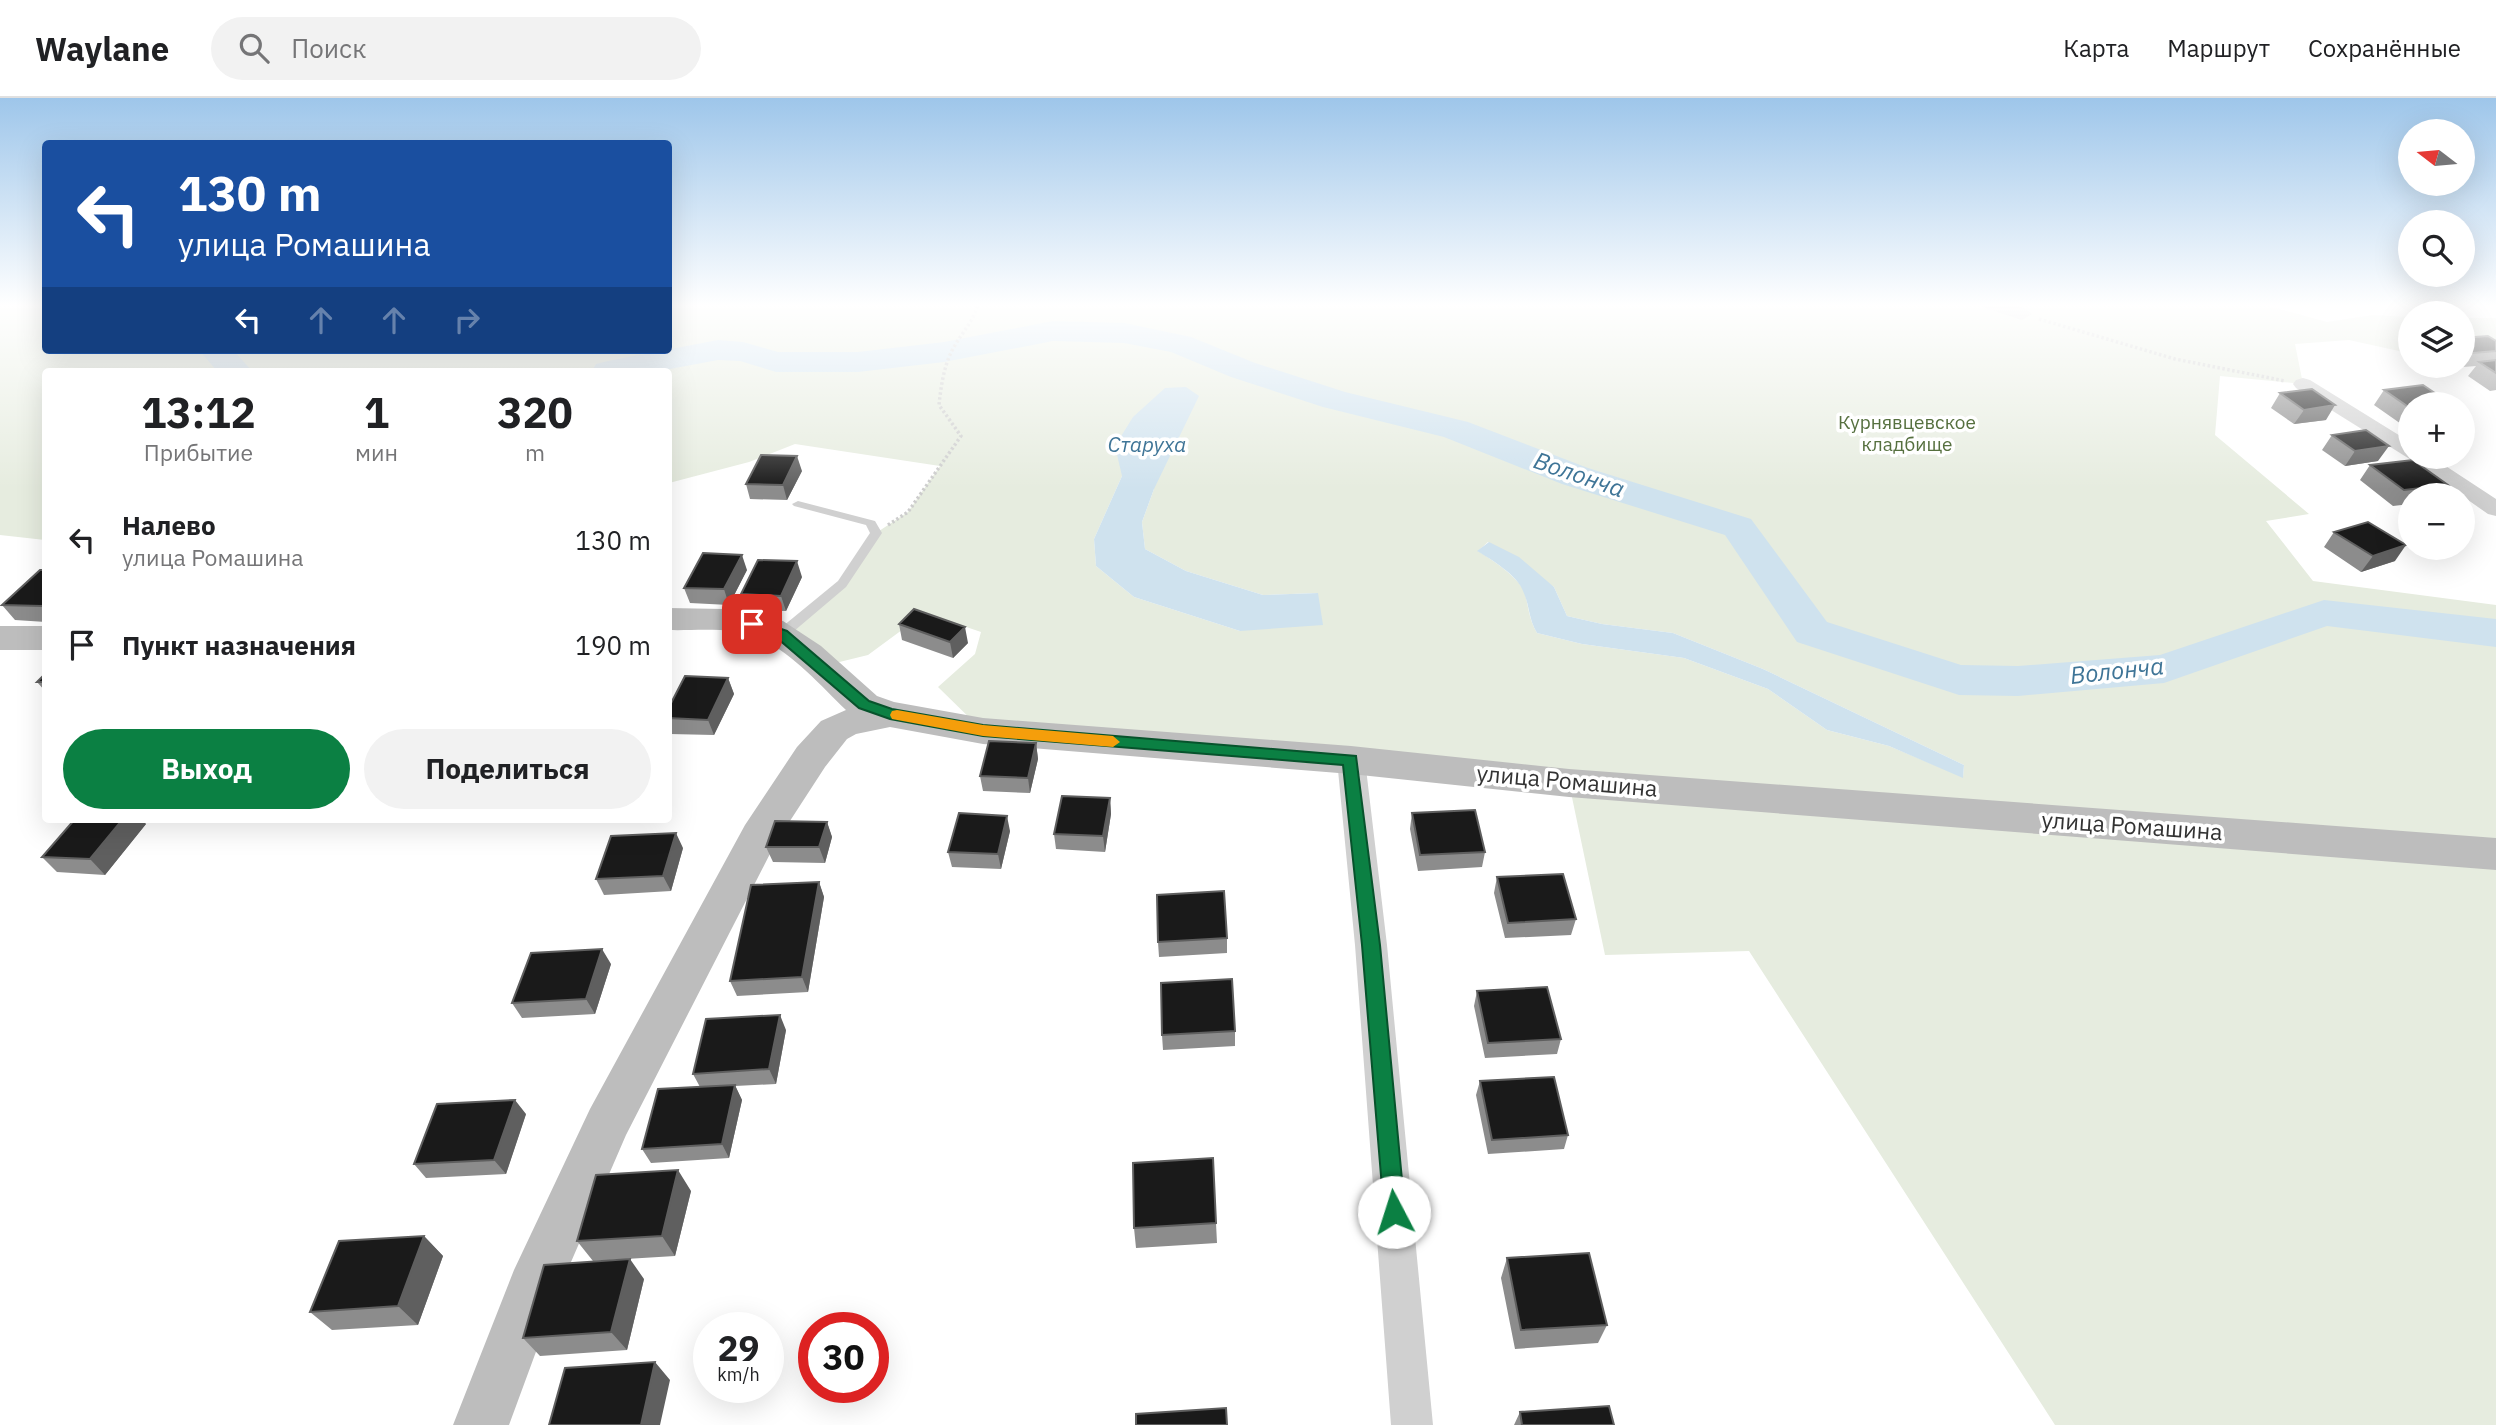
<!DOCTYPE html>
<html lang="ru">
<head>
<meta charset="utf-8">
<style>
  body { margin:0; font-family:"IBM Plex Sans",sans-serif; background:#f2f2f2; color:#202124; height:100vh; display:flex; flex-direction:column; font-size:26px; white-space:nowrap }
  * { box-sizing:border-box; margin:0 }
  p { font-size:23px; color:#757577 }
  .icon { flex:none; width:38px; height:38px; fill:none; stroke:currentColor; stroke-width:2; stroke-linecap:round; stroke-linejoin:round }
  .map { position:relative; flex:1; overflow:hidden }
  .panel { position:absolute; left:42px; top:270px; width:630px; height:455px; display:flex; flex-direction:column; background:#fff; border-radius:7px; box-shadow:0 7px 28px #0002 }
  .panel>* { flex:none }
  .guide { position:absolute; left:42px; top:42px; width:630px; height:214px; border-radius:7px; box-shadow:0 7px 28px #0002; background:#1a4fa0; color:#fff; overflow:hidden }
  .needle { width:46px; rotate:286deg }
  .fabs { position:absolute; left:2398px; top:21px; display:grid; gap:14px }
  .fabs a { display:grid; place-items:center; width:77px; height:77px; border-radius:50%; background:#fff; box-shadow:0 7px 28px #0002; font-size:35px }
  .speed { position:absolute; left:693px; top:1214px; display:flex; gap:14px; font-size:35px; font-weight:700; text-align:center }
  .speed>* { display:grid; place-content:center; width:91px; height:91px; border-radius:50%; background:#fff; box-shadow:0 7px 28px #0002; line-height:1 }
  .speed small { font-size:18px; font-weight:400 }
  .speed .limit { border:10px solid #d22; background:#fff; color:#111 }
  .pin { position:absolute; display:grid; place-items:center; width:60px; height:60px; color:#fff; margin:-30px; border-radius:14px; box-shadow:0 4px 10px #0006 }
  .me { position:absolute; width:77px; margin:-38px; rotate:355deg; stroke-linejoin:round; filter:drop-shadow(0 0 5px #0008) }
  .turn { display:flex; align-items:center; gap:24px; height:147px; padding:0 21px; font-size:32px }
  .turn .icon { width:91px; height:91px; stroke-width:2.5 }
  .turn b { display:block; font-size:49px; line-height:60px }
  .lanes { display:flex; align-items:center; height:66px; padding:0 21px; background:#0003; justify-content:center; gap:35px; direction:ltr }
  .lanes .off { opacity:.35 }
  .eta { display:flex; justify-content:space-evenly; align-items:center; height:119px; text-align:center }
  .eta b { font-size:42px; font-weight:700; line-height:49px }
  .button { display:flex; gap:14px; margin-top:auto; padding:14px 21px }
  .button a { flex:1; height:80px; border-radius:42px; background:#0b8043; color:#fff; font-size:28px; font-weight:700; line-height:80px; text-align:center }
  .button a+a { background:#f2f2f2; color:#202124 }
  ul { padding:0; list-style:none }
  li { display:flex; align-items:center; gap:21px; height:105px; padding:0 21px }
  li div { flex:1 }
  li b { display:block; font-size:26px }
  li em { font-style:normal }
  header { display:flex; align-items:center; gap:42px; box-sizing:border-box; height:98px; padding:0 35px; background:#fff; border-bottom:2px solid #e0e0e0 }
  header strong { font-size:33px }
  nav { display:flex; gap:38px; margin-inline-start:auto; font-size:24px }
  .search { width:490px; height:63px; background:#f2f2f2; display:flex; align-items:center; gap:18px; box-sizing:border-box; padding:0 24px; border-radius:38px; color:#757577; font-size:26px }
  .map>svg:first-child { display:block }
  .green { fill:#e6ecdf; fill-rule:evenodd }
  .water { fill:#cfe2ee }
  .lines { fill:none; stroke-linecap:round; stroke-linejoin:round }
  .river { fill:#cfe2ee; fill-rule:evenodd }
  .path { stroke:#cdcdcd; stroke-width:3.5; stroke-dasharray:2.5 2.5; stroke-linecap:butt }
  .lane { fill:#d0d0d0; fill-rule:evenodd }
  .street { fill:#d0d0d0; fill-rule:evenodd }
  .secondary { fill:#bdbdbd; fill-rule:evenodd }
  .wall { fill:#8c8c8c }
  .shaded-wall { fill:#5f5f5f }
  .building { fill:#1a1a1a; stroke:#5f5f5f; stroke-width:2 }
  .route { fill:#0b8043; stroke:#07532c; stroke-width:2 }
  .slow { fill:#f59e0b }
  .labels { text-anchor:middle; stroke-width:7; stroke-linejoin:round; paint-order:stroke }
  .far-park-label { font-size:19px; fill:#56703f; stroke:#fff }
  .far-water-label { font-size:21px; font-style:italic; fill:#3f7597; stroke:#fff }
  .street-label { font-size:23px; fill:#333; stroke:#fff }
  .water-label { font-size:24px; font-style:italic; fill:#3f7597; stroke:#fff }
</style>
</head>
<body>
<header>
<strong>Waylane</strong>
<div class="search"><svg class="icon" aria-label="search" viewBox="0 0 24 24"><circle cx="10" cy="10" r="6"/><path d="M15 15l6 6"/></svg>Поиск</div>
<nav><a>Карта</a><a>Маршрут</a><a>Сохранённые</a></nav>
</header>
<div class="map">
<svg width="2496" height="1327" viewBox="0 0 2496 1327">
  <rect width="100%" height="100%" fill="#fff"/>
  <path class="green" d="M 0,206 L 45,206 L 46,252 L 668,252 L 669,208 L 681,206 L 2261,206 L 2327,224 L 2373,217 L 2410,219 L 2410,251 L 2399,253 L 2349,242 L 2295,246 L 2303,286 L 2220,278 L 2215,337 L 2309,416 L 2266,423 L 2313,483 L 2496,507 L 2496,1327 L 2055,1327 L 1749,853 L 1605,857 L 1569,685 L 983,633 L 938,589 L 975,556 L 981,534 L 925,515 L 868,557 L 819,569 L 782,536 L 842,486 L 876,435 L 908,414 L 940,368 L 795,346 L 749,364 L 669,385 L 668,273 L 46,273 L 45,442 L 0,437 ZM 1122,378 L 1154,391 L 1142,424 L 1145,451 L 1186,473 L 1263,497 L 1318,495 L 1240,533 L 1134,499 L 1096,468 L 1094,441 ZM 1488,444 L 1554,489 L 1567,518 L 1602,526 L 1673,535 L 1763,571 L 1964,667 L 1963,679 L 1889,648 L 1827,632 L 1768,591 L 1684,560 L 1582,546 L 1537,535 C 1528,520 1529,508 1524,493 C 1518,479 1491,461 1478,453 Z
    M 2462,220 L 2496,220 L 2496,245 L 2462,246 Z"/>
  <path class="water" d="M 1186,289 L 1199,298 L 1154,391 L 1142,424 L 1145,451 L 1186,473 L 1263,497 L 1318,495 L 1323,527 L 1240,533 L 1134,499 L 1096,468 L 1094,441 L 1122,378 L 1115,348 L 1133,319 L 1165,290 Z
    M 1489,444 L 1519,459 L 1554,489 L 1567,518 L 1602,526 L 1673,535 L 1763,571 L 1964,667 L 1963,680 L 1889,648 L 1827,632 L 1768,591 L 1684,560 L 1582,546 L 1537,535 C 1528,520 1530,508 1523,493 C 1518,478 1491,461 1477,453 Z"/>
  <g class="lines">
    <path class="river" d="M 1053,223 L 1124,225 L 1191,239 L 1255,265 L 1345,294 L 1468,324 L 1588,370 L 1751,421 L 1827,524 L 1961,567 L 2018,568 L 2160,557 L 2324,502 L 2496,521 L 2496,549 L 2327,528 L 2164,585 L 2018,598 L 1959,597 L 1797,544 L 1725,437 L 1562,386 L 1444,339 L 1323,309 L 1231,279 L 1171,254 L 1124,245 L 1053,243 L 944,264 L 858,274 L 776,274 L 740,263 L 718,262 L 659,273 L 592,273 L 596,266 L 608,263 L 718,242 L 743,244 L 778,254 L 858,254 L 944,244 Z
      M 199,252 L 233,252 L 252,273 L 217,273 Z"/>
    <path class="path" d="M 2039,221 L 2175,261 L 2285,283
      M 888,427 L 908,414 L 961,338 L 939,307 C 941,288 944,266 954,249 C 963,233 973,224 978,206"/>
    <path class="lane" d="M 798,403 L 875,423 L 882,435 L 846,489 L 787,539 L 777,539 L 776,536 L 777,533 L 838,483 L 870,435 L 866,427 L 794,408 L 792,406 Z"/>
    <path class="street" d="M 1983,206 C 1999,206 2020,203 2032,216 L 2022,222 L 1985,210 Z
      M 2303,280 L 2310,282 L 2410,344 L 2410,359 L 2432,359 L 2496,401 L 2496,418 L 2488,416 L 2408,360 L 2296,290 L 2293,286 L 2296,282 Z
      M 1351,652 L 1361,655 L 1365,662 L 1387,847 L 1433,1327 L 1391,1327 L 1355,847 L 1337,662 L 1341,655 Z"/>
    <path class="secondary" d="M 668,510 L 724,511 L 783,523 L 821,548 L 877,598 L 894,604 L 983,620 L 1351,648 L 1569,671 L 2496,740 L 2496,772 L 1569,699 L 1351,676 L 983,646 L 890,629 L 856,636 L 847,641 L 825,669 L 775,746 L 626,1037 L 558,1194 L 509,1327 L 453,1327 L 514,1172 L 590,1011 L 745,727 L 797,649 L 821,623 L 846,612 C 821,588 794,557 762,541 C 735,528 697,533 668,532 Z
      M 0,528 L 46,528 L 46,552 L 0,552 Z"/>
  </g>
  <path class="wall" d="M 2462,240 L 2496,253 L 2496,292 L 2490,293 L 2468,278 L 2476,268 L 2463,269 L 2461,268 L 2462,268 Z
    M 2384,292 L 2410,306 L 2410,327 L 2404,328 L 2374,307 Z
    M 2280,295 L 2326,322 L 2294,326 L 2271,310 Z
    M 2332,337 L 2378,363 L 2345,368 L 2322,352 Z
    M 2370,367 L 2448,387 L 2440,397 L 2410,397 L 2410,406 L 2393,408 L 2360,382 Z
    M 802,373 L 787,402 L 750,401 L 746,386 Z
    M 2334,434 L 2395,463 L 2361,474 L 2324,449 Z
    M 46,472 L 46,524 L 15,522 L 2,507 Z
    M 747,472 L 729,507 L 690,505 L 684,490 Z
    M 802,479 L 786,513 L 746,512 L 741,496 Z
    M 899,526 L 968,545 L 953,560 L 902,542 Z
    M 46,575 L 46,594 L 37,584 Z
    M 728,580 L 734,596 L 714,637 L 670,636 L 668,631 L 668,611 Z
    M 1036,645 L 1038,661 L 1030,695 L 983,693 L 980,678 Z
    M 1110,700 L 1111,716 L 1105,754 L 1056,751 L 1054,736 Z
    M 1412,715 L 1485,754 L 1482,769 L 1418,773 L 1410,731 Z
    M 75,721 L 141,721 L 146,726 L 105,777 L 57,774 L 42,759 Z
    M 827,724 L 832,739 L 825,765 L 773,764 L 766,749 Z
    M 1010,733 L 1001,771 L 952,769 L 948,754 Z
    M 683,750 L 671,793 L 604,797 L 596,781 Z
    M 1497,779 L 1576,821 L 1571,837 L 1505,840 L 1494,795 Z
    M 819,784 L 824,799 L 808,894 L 737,898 L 730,883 Z
    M 1227,840 L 1227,855 L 1159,859 L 1158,844 Z
    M 611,866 L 595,916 L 522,920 L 512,905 Z
    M 1477,893 L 1561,941 L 1557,956 L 1485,960 L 1474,908 Z
    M 786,932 L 776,986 L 735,988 L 742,1002 L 729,1060 L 651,1065 L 642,1051 L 700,989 L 693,976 Z
    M 1235,933 L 1235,948 L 1163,952 L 1162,937 Z
    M 1480,983 L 1568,1037 L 1564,1051 L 1488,1056 L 1476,997 Z
    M 526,1016 L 506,1076 L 426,1080 L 414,1066 Z
    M 691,1093 L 675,1158 L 593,1163 L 577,1143 Z
    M 1216,1125 L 1217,1145 L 1136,1150 L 1134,1130 Z
    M 424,1138 L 443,1158 L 418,1227 L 332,1232 L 310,1214 Z
    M 1507,1160 L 1607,1227 L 1598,1245 L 1515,1251 L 1501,1180 Z
    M 644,1181 L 627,1252 L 540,1258 L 523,1240 Z
    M 1520,1314 L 1614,1327 L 1514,1327 Z"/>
  <path class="shaded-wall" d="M 2335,307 L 2326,322 L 2294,326 L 2304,312 Z
    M 2389,348 L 2378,363 L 2345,368 L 2355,353 Z
    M 797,358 L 802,373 L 787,402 L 783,387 Z
    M 2406,447 L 2395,463 L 2361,474 L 2373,458 Z
    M 742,457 L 747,472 L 729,507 L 724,491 Z
    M 797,463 L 802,479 L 786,513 L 781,498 Z
    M 965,529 L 968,545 L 953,560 L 950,544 Z
    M 728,580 L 734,596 L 714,637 L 708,622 Z
    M 1036,645 L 1038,661 L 1030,695 L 1028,680 Z
    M 1110,700 L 1111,716 L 1105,754 L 1103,738 Z
    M 1007,718 L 1010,733 L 1001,771 L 998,756 Z
    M 123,721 L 141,721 L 146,726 L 105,777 L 90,761 Z
    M 827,724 L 832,739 L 825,765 L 819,749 Z
    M 676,735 L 683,750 L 671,793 L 663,778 Z
    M 819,784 L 824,799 L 808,894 L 802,879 Z
    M 602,851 L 611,866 L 595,916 L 586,901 Z
    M 780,917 L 786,932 L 776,986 L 769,971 Z
    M 735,987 L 742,1002 L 729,1060 L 722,1046 Z
    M 515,1002 L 526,1016 L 506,1076 L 494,1062 Z
    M 678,1072 L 691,1093 L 675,1158 L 662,1138 Z
    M 424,1138 L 443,1158 L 418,1227 L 398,1208 Z
    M 630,1161 L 644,1181 L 627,1252 L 611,1234 Z
    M 655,1264 L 670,1282 L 660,1327 L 641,1327 Z"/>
  <path class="building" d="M 2488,238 L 2496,243 L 2496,253 L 2473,255 L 2462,247 L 2462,240 Z
    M 2496,262 L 2496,275 L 2479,264 Z
    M 2423,287 L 2451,306 L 2410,306 L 2410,310 L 2384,292 Z
    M 2312,291 L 2335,307 L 2304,312 L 2280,295 Z
    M 2366,332 L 2389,348 L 2355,353 L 2332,337 Z
    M 761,357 L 797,358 L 783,387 L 746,386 Z
    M 2413,362 L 2448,387 L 2404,392 L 2370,367 Z
    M 2368,424 L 2406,447 L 2373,458 L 2334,434 Z
    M 703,455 L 742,457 L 724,491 L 684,490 Z
    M 758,462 L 797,463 L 781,498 L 741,496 Z
    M 40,472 L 46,472 L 46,505 L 42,508 L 2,507 Z
    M 914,511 L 965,529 L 950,544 L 899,526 Z
    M 46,575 L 46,584 L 37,584 Z
    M 685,578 L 728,580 L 708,622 L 668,620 L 668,611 Z
    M 989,643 L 1036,645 L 1028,680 L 980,678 Z
    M 1062,698 L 1110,700 L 1103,738 L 1054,736 Z
    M 1475,712 L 1485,754 L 1420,757 L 1412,715 Z
    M 959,715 L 1007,718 L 998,756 L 948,754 Z
    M 75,721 L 123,721 L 90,761 L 42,759 Z
    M 775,723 L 827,724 L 819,749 L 766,749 Z
    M 676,735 L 663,778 L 596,781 L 611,738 Z
    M 1563,776 L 1576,821 L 1508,825 L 1497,779 Z
    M 819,784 L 802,879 L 730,883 L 751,787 Z
    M 1224,793 L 1227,840 L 1158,844 L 1157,797 Z
    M 602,851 L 586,901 L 512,905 L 531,855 Z
    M 1232,881 L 1235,933 L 1162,937 L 1161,885 Z
    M 1547,889 L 1561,941 L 1488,945 L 1477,893 Z
    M 780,917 L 769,971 L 693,976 L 706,921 Z
    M 1554,979 L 1568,1037 L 1492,1042 L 1480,983 Z
    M 735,987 L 722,1046 L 642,1051 L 658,991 Z
    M 515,1002 L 494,1062 L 414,1066 L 437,1006 Z
    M 1213,1060 L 1216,1125 L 1134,1130 L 1133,1065 Z
    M 678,1072 L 662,1138 L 577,1143 L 596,1077 Z
    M 424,1138 L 398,1208 L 310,1214 L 339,1143 Z
    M 1589,1155 L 1607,1227 L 1521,1232 L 1507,1160 Z
    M 630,1161 L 611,1234 L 523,1240 L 544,1167 Z
    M 655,1264 L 641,1327 L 549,1327 L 565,1270 Z
    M 1609,1308 L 1614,1327 L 1522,1327 L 1520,1314 Z
    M 1226,1310 L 1227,1327 L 1136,1327 L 1136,1316 Z"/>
  <linearGradient id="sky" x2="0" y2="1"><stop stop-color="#9ec6ea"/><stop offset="0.53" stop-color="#fff"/><stop offset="1" stop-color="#fff" stop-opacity="0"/></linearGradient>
  <rect width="2496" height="391" fill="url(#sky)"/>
  <path class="route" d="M 752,521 L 787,533 L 869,603 L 892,611 L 983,627 L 1356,658 L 1380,847 L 1405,1114 L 1401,1121 L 1394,1123 L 1387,1121 L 1384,1114 L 1362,847 L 1343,667 L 983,638 L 890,621 L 859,610 L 777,540 L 747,529 L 745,526 Z"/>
  <path class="slow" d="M 897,612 L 983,627 L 1113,638 L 1120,644 L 1113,649 L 983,638 L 892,621 L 890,617 L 892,613 Z"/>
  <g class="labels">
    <g class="far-park-label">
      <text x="1907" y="331">Курнявцевское<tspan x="1907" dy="22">кладбище</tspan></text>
    </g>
    <g class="far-water-label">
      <text x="1147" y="354">Старуха</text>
    </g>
    <g class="street-label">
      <text transform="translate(1567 683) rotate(5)" y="8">улица Ромашина</text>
      <text transform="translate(2132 728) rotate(4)" y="8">улица Ромашина</text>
    </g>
    <g class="water-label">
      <text transform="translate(1579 377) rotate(19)" y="8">Волонча</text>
      <text transform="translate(2117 573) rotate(-6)" y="8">Волонча</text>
    </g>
  </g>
</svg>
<div class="fabs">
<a><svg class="needle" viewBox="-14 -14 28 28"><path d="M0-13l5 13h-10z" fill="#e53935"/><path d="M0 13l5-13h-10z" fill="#757577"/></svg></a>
<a><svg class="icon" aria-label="search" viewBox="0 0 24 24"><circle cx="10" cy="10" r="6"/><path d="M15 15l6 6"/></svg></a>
<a><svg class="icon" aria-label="layers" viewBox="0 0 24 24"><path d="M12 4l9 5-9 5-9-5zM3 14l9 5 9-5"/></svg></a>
<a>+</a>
<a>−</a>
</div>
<div class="speed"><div>29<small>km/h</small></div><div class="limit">30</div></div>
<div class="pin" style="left:752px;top:526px;background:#d93025"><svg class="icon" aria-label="arrive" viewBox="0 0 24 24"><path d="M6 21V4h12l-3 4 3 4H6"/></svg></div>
<svg class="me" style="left:1394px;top:1114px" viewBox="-20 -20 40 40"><circle r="19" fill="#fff"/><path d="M0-13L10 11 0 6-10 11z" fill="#0b8043"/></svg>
<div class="guide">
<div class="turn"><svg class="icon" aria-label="left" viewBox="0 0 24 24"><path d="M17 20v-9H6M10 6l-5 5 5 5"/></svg><div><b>130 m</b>улица Ромашина</div></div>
<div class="lanes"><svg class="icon" aria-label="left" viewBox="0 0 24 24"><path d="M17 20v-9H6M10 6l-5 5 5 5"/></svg><svg class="icon off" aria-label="ahead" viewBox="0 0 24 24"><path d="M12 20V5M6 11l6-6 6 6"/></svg><svg class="icon off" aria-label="ahead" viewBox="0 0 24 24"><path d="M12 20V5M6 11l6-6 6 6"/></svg><svg class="icon off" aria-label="right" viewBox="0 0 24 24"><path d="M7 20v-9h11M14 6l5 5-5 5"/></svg></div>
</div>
<section class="panel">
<div class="eta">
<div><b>13:12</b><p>Прибытие</p></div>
<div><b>1</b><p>мин</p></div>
<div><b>320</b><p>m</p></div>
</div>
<ul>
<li><svg class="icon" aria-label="left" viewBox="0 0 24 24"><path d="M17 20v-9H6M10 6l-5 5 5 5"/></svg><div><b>Налево</b><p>улица Ромашина</p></div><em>130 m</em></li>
<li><svg class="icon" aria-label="arrive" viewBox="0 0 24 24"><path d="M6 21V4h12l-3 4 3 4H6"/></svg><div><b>Пункт назначения</b></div><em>190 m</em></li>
</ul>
<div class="button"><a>Выход</a><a>Поделиться</a></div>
</section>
</div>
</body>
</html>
